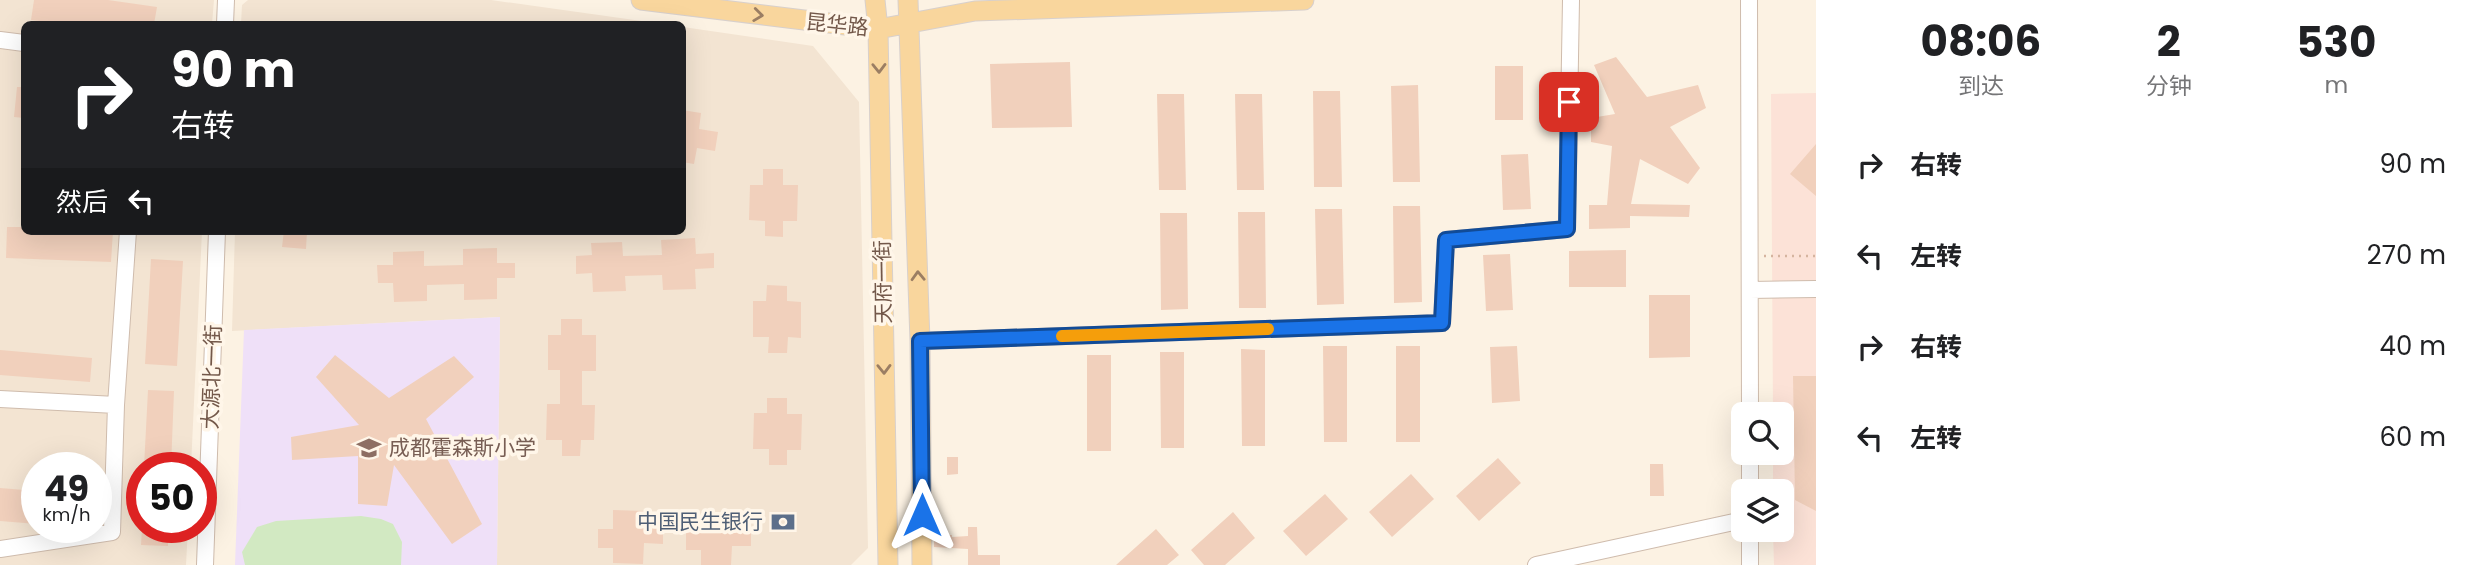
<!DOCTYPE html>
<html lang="zh">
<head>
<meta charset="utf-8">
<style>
  body { margin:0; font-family:Poppins,"Noto Sans SC",sans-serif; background:#f2f2f2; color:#202124; height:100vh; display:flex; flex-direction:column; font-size:26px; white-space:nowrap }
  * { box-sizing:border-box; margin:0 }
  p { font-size:23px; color:#757577 }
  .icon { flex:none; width:38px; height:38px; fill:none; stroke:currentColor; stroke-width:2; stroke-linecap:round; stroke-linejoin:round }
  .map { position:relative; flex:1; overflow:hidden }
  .panel { display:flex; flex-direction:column; background:#fff; width:665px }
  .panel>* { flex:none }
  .hud { position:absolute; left:21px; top:21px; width:665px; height:214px; border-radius:10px; box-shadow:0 7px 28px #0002; background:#202124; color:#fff; overflow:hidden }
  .tools { position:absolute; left:1731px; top:402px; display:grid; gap:14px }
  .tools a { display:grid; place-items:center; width:63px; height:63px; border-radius:10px; background:#fff; box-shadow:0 7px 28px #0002; font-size:35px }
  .speed { position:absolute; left:21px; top:452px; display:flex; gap:14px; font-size:35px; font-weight:700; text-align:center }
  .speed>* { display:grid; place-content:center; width:91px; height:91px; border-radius:50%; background:#fff; box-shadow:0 7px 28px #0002; line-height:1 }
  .speed small { font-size:18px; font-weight:400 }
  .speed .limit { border:10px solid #d22; background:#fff; color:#111 }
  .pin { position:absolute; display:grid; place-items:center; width:60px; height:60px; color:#fff; margin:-30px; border-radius:14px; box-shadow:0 4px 10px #0006 }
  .me { position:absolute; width:77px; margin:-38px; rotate:0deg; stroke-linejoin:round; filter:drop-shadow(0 0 5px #0008) }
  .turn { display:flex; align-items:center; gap:24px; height:147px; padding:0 35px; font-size:32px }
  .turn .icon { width:91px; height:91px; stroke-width:2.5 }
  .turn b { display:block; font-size:49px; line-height:60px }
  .then { display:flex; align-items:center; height:66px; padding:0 35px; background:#0003; gap:14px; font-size:26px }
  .eta { display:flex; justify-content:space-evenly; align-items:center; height:119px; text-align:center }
  .eta b { font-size:42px; font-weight:700; line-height:49px }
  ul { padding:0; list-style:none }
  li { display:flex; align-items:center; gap:21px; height:91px; padding:0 35px }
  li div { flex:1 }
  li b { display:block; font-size:26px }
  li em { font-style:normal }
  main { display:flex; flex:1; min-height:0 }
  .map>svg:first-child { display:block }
  .residential { fill:#f3e4d2; fill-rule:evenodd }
  .commercial { fill:#fce2d7 }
  .education { fill:#efe0f8 }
  .garden { fill:#d2e9c2 }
  .building { fill:#f1d0bc }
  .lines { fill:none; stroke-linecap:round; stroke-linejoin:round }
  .minor-casing { stroke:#cfbcad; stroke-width:18 }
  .major-casing { stroke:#d8d0cc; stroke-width:21 }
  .path { stroke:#d5b49f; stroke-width:2.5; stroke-dasharray:2 5; stroke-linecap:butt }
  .minor { stroke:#fff; stroke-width:16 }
  .major { stroke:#f9d69d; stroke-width:19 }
  .oneway { stroke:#9b7e63 }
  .route-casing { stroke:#114b97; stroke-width:18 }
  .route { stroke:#1a73e8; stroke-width:12 }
  .slow { stroke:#f59e0b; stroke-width:12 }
  .labels { text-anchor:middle; stroke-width:7; stroke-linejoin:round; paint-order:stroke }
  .street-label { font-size:21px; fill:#73584a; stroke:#fff6e9 }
  .education-label { font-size:21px; fill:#785e54; stroke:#fff6e9; text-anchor:start }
  .service-label { font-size:21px; fill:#4e5e75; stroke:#fff6e9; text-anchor:end }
</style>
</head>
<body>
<main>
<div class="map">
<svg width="1816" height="565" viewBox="0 0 1816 565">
  <rect width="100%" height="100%" fill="#fcf2e3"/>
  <path class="residential" d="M 0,0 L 214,0 L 212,24 L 24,24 L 24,231 L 202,231 L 191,467 L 142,467 L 142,527 L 188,527 L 186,565 L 0,565 ZM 37,467 L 96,467 L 96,527 L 37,527 Z
    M 248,0 L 491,0 L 663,24 L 241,24 L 242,5 Z
    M 683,27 L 813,46 L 859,102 L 868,548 L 851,565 L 497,565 L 500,317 L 232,331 L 235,231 L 682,231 Z"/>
  <path class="commercial" d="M 1816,93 L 1816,565 L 1774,565 L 1773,530 L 1782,530 L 1782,492 L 1773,492 L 1773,453 L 1782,453 L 1782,415 L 1773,415 L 1771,94 Z"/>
  <path class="education" d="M 500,317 L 497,565 L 235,565 L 244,330 Z"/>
  <path class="garden" d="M 361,516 L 381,519 L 393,524 L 402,542 L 401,565 L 245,565 L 242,552 L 257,527 L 276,521 Z"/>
  <path class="building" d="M 34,0 L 108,0 L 157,7 L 154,24 L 64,24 L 31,20 Z
    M 1616,57 L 1647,97 L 1698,85 L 1706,108 L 1670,127 L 1700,168 L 1688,184 L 1640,159 L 1631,204 L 1690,205 L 1689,217 L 1630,216 L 1630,228 L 1589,229 L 1589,205 L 1607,205 L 1612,146 L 1591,142 L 1591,118 L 1615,114 L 1594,65 Z
    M 1070,62 L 1072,127 L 992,128 L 990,64 Z
    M 1495,66 L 1523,66 L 1523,120 L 1495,120 Z
    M 1418,85 L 1420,182 L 1393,182 L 1391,86 Z
    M 17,87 L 24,87 L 24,118 L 14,117 Z
    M 1313,91 L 1340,91 L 1342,187 L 1314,187 Z
    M 1157,94 L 1184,94 L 1186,190 L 1159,190 Z
    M 1235,94 L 1262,94 L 1264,190 L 1237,190 Z
    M 682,110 L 701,113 L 699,129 L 718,132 L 715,151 L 697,148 L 694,164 L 682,162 Z
    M 1816,144 L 1816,196 L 1790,174 Z
    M 1528,154 L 1531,209 L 1503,210 L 1501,155 Z
    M 763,169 L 783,169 L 783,185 L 798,185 L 797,221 L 783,221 L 783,237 L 765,236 L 765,221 L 749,220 L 750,185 L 763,185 Z
    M 1393,206 L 1420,206 L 1422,302 L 1394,303 Z
    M 1315,209 L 1342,209 L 1344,304 L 1317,305 Z
    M 1238,212 L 1265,212 L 1266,308 L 1239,308 Z
    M 1160,213 L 1187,213 L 1188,309 L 1161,310 Z
    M 7,227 L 24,227 L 24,231 L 113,231 L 111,262 L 6,258 Z
    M 284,231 L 307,231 L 306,249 L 282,247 Z
    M 695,238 L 696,254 L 714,253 L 714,268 L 695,269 L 696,289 L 663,290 L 662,275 L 625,276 L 626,291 L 593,292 L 592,273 L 576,274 L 576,256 L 592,255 L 591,243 L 622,242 L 623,256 L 662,255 L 661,240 Z
    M 497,248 L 497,263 L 515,263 L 515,278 L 497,278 L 497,299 L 464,300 L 464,284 L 427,285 L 427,301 L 394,302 L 393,283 L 378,283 L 377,265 L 393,265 L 393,252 L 424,251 L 424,266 L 463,265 L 463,249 Z
    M 1626,250 L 1626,287 L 1569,287 L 1569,251 Z
    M 1510,254 L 1513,310 L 1486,311 L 1483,255 Z
    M 151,259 L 183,261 L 177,366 L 145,364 Z
    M 767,285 L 787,286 L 787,301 L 801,302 L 801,338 L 788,337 L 787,353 L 768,353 L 769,337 L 753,337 L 753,301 L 766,301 Z
    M 1649,295 L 1690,295 L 1690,357 L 1649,358 Z
    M 561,319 L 582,319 L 582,335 L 596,335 L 596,371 L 582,371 L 582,405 L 595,405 L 594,440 L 581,440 L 580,456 L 562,456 L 562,440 L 546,440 L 547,404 L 560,404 L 560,370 L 548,370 L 548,335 L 561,335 Z
    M 1323,346 L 1347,346 L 1347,442 L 1324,442 Z
    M 1396,346 L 1420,346 L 1420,442 L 1396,442 Z
    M 1517,346 L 1520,401 L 1492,403 L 1490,347 Z
    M 1241,349 L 1265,350 L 1265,446 L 1242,446 Z
    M 0,350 L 92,358 L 90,382 L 0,375 Z
    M 1160,352 L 1184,352 L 1184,448 L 1161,448 Z
    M 335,355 L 389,398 L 454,356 L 474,377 L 426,419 L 482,524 L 452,544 L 394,465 L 387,506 L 358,504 L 358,456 L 292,460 L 291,437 L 359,425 L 316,377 Z
    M 1087,355 L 1111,355 L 1111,451 L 1087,451 Z
    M 1793,376 L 1816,376 L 1816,511 L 1795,500 Z
    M 148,390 L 174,391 L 171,467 L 144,467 Z
    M 767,398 L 787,398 L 787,414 L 802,414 L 801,450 L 787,450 L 787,465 L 769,465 L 769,449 L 753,449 L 754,413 L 767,413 Z
    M 947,457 L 958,457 L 958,474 L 947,475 Z
    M 1498,458 L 1521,483 L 1479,521 L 1456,496 Z
    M 1650,464 L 1663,464 L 1664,496 L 1650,496 Z
    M 1411,474 L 1434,499 L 1392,537 L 1369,512 Z
    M 0,488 L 37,491 L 37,524 L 0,521 Z
    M 1325,494 L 1348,519 L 1306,556 L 1283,531 Z
    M 613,510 L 644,511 L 644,524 L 663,524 L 663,544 L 644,543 L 643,564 L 613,563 L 613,548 L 598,548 L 598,529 L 613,529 Z
    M 701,512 L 732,512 L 732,526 L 751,526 L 751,546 L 732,546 L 731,565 L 701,565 L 701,550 L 686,550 L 686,530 L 701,531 Z
    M 1233,512 L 1255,538 L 1225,565 L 1204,565 L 1191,550 Z
    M 142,527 L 168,527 L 168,546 L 141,545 Z
    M 968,527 L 977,527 L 978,555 L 1000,555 L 1000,565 L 968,565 L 968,549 L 934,547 L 934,538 L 941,538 L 941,535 L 952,535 L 952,537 L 968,536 Z
    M 1156,529 L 1179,555 L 1167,565 L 1116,565 Z"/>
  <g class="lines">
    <g class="minor-casing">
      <path id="minor" d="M 1749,0 L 1750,415
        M 225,24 L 226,0
        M 0,40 L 24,43
        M 1750,290 L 1816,289
        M 920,341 L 1442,323 L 1446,240 L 1567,229 L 1571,0
        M 0,399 L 116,405
        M 1750,453 L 1750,492
        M 1750,530 L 1750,565
        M 0,549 L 112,532 L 116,405 L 128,231
        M 205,565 L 217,231
        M 1536,565 L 1743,520"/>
    </g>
    <g class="major-casing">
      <path id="major" d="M 641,0 L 878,29 L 975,11 L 1304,0
        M 875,0 L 878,29 L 888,565
        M 908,0 L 920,341 L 922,565"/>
    </g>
    <path class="path" d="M 1764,256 L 1816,256"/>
    <use href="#minor" class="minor"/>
    <use href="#major" class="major"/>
  </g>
  <defs><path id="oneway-chevron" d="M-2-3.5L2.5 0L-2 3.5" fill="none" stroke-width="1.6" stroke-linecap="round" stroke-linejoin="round" transform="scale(1.75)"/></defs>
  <g class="oneway">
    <use href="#oneway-chevron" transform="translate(758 15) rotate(7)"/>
    <use href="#oneway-chevron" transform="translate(879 68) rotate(89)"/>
    <use href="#oneway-chevron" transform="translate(918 276) rotate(-92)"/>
    <use href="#oneway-chevron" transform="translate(884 369) rotate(89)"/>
  </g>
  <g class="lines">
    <g class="route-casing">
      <path id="route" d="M 922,515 L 920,341 L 1442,323 L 1446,240 L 1567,229 L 1569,102"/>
    </g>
    <use href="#route" class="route"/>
    <path class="slow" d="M 1062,336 L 1268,329"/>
  </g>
  <defs>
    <g id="school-bare" transform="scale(1.89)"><path d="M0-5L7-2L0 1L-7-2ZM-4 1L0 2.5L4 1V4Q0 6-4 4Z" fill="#8d6e63" stroke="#fff6e9" stroke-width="2.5" paint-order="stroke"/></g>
    <g id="bank-bare" transform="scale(1.89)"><path d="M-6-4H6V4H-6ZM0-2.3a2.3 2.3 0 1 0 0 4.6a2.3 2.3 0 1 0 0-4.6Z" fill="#5c6f8a" stroke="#fff6e9" stroke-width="2.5" paint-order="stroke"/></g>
  </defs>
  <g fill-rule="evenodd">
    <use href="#school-bare" x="369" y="448"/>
    <use href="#bank-bare" x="783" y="522"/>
  </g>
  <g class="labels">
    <g class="street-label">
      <text transform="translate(837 25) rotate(6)" y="7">昆华路</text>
      <text transform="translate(883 282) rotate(-91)" y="7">天府一街</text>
      <text transform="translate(212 377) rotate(-88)" y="7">大源北一街</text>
    </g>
    <g class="education-label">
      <text x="389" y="455">成都霍森斯小学</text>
    </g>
    <g class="service-label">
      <text x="763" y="529">中国民生银行</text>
    </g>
  </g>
</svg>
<div class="tools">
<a><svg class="icon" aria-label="search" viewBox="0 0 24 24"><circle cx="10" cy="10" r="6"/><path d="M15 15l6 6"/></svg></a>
<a><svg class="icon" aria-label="layers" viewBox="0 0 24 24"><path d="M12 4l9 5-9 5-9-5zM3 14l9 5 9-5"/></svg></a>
</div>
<div class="speed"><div>49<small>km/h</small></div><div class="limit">50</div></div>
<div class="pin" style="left:1569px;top:102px;background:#d93025"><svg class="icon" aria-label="arrive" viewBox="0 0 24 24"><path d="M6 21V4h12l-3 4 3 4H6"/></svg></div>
<svg class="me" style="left:922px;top:515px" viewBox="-20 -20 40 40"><path d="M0-17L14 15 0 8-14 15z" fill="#1a73e8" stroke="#fff" stroke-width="4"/></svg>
<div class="hud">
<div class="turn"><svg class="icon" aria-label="right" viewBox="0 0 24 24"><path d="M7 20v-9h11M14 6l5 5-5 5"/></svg><div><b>90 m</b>右转</div></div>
<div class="then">然后<svg class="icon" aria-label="left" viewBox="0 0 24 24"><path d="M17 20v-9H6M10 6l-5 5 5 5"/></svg></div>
</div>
</div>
<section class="panel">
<div class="eta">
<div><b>08:06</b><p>到达</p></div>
<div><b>2</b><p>分钟</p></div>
<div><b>530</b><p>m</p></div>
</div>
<ul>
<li><svg class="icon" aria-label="right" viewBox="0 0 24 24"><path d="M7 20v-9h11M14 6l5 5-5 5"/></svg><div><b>右转</b></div><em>90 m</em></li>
<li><svg class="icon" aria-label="left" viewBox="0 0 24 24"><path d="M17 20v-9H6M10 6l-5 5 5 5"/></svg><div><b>左转</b></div><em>270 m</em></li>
<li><svg class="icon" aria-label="right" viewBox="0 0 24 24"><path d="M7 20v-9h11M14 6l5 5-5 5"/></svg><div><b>右转</b></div><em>40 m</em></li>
<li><svg class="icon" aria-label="left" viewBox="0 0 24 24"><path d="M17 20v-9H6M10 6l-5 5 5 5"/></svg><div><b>左转</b></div><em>60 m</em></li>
</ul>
</section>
</main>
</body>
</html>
